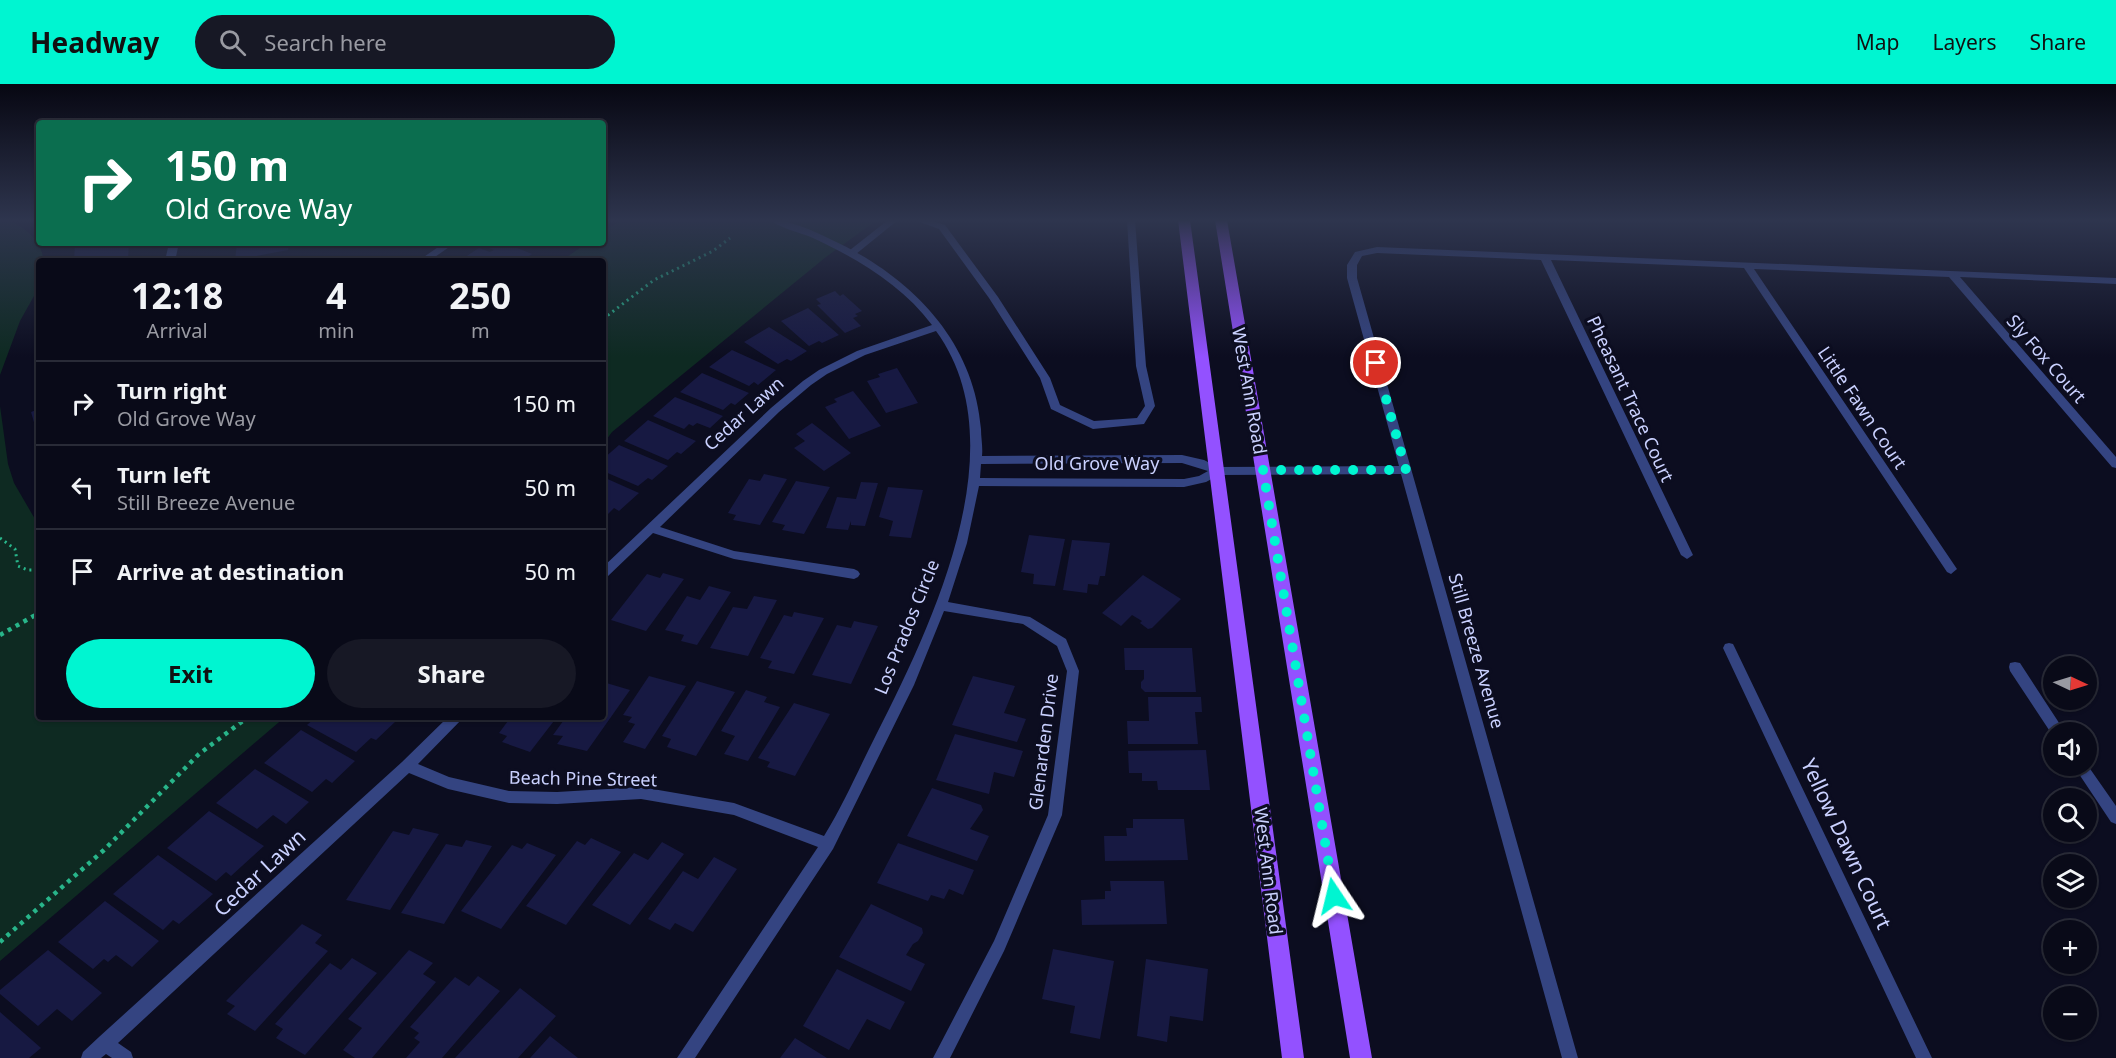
<!DOCTYPE html>
<html lang="en">
<head>
<meta charset="utf-8">
<style>
  body { margin:0; font-family:"Noto Sans",sans-serif; background:#171825; color:#f1f3f6; height:100vh; display:flex; flex-direction:column; font-size:22px; white-space:nowrap }
  * { box-sizing:border-box; margin:0 }
  p { font-size:20px; color:#999aa2 }
  .icon { flex:none; width:33px; height:33px; fill:none; stroke:currentColor; stroke-width:2; stroke-linecap:round; stroke-linejoin:round }
  .map { position:relative; flex:1; overflow:hidden }
  .side { position:absolute; left:36px; top:174px; width:570px; height:462px; display:flex; flex-direction:column; background:#090a18; border-radius:6px; box-shadow:0 2px 4px #0004,0 0 0 2px #292b37 }
  .side>* { flex:none }
  .hud { position:absolute; left:36px; top:36px; width:570px; height:126px; border-radius:6px; box-shadow:0 2px 4px #0004,0 0 0 2px #292b37; background:#0b6e4f; color:#fff; overflow:hidden }
  .needle { width:39px; rotate:94deg }
  .buttons { position:absolute; left:2043px; top:572px; display:grid; gap:12px }
  .buttons a { display:grid; place-items:center; width:54px; height:54px; border-radius:50%; background:#090a18; box-shadow:0 2px 4px #0004,0 0 0 2px #292b37; font-size:30px }
  .pin { position:absolute; display:grid; place-items:center; width:51px; height:51px; color:#fff; margin:-26px; border:3px solid #fff; border-radius:50%; box-shadow:0 2px 6px #0007 }
  .me { position:absolute; width:66px; margin:-33px; rotate:350deg; stroke-linejoin:round; filter:drop-shadow(0 0 4px #0008) }
  .turn { display:flex; align-items:center; gap:21px; height:126px; padding:0 30px; font-size:27px }
  .turn .icon { width:78px; height:78px; stroke-width:2.5 }
  .turn b { display:block; font-size:42px; line-height:51px }
  .eta { display:flex; justify-content:space-evenly; align-items:center; height:102px; text-align:center }
  .eta b { font-size:36px; font-weight:700; line-height:42px }
  .primary-button { display:flex; gap:12px; margin-top:auto; padding:12px 30px }
  .primary-button a { flex:1; height:69px; border-radius:36px; background:#00f5d1; color:#111; font-size:24px; font-weight:700; line-height:69px; text-align:center }
  .primary-button a+a { background:#171825; color:#f1f3f6 }
  ul { padding:0; list-style:none }
  li { display:flex; align-items:center; gap:18px; height:84px; padding:0 30px; border-top:2px solid #292b37 }
  li div { flex:1 }
  li b { display:block; font-size:22px }
  li em { font-style:normal }
  header { display:flex; align-items:center; gap:36px; box-sizing:border-box; height:84px; padding:0 30px; background:#00f5d1; color:#111 }
  header strong { font-size:28px }
  nav { display:flex; gap:33px; margin-inline-start:auto; font-size:21px }
  .search { width:420px; height:54px; background:#171825; display:flex; align-items:center; gap:15px; box-sizing:border-box; padding:0 21px; border-radius:33px; color:#999aa2; font-size:22px }
  .map>svg:first-child { display:block }
  .green { fill:#0e2a22 }
  .building { fill:#171942 }
  .lines { fill:none; stroke-linecap:round; stroke-linejoin:round }
  .path-far1 { stroke:#28b58a; stroke-width:3; stroke-dasharray:2 4; stroke-linecap:butt }
  .path { stroke:#28b58a; stroke-width:4.5; stroke-dasharray:4 5; stroke-linecap:butt }
  .service { fill:#344481; fill-rule:evenodd }
  .minor { fill:#344481; fill-rule:evenodd }
  .primary { fill:#9351ff; fill-rule:evenodd }
  .route { stroke:#00f5d1; stroke-width:10; stroke-dasharray:0 18 }
  .labels { text-anchor:middle; stroke-width:6; stroke-linejoin:round; paint-order:stroke }
  .street-label { font-size:18px; fill:#cad1ff; stroke:#0c0d20 }
  .near-street-label { font-size:21px; fill:#cad1ff; stroke:#0c0d20 }
</style>
</head>
<body>
<header>
<strong>Headway</strong>
<div class="search"><svg class="icon" aria-label="search" viewBox="0 0 24 24"><circle cx="10" cy="10" r="6"/><path d="M15 15l6 6"/></svg>Search here</div>
<nav><a>Map</a><a>Layers</a><a>Share</a></nav>
</header>
<div class="map">
<svg width="2116" height="974" viewBox="0 0 2116 974">
  <rect width="100%" height="100%" fill="#0c0d20"/>
  <path class="green" d="M 0,136 C 19,136 44,157 43,177 L 39,177 L 39,203 L 20,237 L 0,291 Z
    M 620,136 L 877,136 L 826,173 L 612,348 L 603,360 L 603,177 L 561,177 L 587,159 L 603,159 L 603,148 Z
    M 0,322 L 8,380 L 14,399 L 39,442 L 39,633 L 285,633 L 0,877 Z"/>
  <path class="building" d="M 129,159 L 128,176 L 74,177 L 75,160 Z
    M 223,159 L 289,159 L 288,166 L 235,176 L 237,160 L 222,163 Z
    M 497,159 L 505,159 L 532,170 L 522,177 L 459,177 L 479,164 L 490,168 L 494,166 L 489,164 Z
    M 835,207 L 840,212 L 843,210 L 862,227 L 855,230 L 858,232 L 853,234 L 861,242 L 845,249 L 817,221 L 821,220 L 816,215 Z
    M 808,224 L 839,251 L 822,259 L 819,257 L 809,262 L 781,237 Z
    M 769,243 L 807,267 L 791,277 L 787,275 L 778,280 L 744,258 Z
    M 732,266 L 776,286 L 758,301 L 754,298 L 749,302 L 709,283 Z
    M 897,284 L 918,319 L 886,329 L 867,297 L 880,293 L 878,290 Z
    M 702,289 L 749,309 L 735,321 L 731,319 L 723,326 L 680,308 Z
    M 853,307 L 881,342 L 849,355 L 825,323 L 837,318 L 834,315 Z
    M 675,313 L 723,332 L 710,344 L 697,339 L 693,342 L 689,340 L 684,345 L 653,332 Z
    M 39,325 L 39,352 L 38,352 L 31,328 Z
    M 648,336 L 696,357 L 681,370 L 677,368 L 668,376 L 624,357 Z
    M 812,339 L 851,369 L 824,387 L 794,364 L 805,357 L 796,350 Z
    M 619,361 L 668,382 L 652,396 L 648,394 L 638,402 L 603,387 L 603,375 Z
    M 764,390 L 787,395 L 760,441 L 733,436 L 736,431 L 728,429 L 749,395 L 760,397 Z
    M 603,393 L 639,409 L 619,427 L 614,424 L 608,430 L 603,428 Z
    M 796,397 L 830,403 L 804,450 L 782,446 L 785,441 L 772,438 Z
    M 861,398 L 878,399 L 865,442 L 851,441 L 851,437 L 848,446 L 826,444 L 837,413 L 856,415 Z
    M 888,403 L 923,406 L 911,454 L 889,452 L 893,437 L 879,433 Z
    M 1029,451 L 1065,455 L 1055,502 L 1033,500 L 1034,490 L 1021,488 Z
    M 1072,456 L 1110,459 L 1105,492 L 1100,492 L 1098,501 L 1088,500 L 1087,509 L 1063,506 Z
    M 663,489 L 684,495 L 646,547 L 611,536 L 647,490 L 660,494 Z
    M 1143,491 L 1181,515 L 1152,544 L 1148,545 L 1140,539 L 1142,537 L 1132,531 L 1121,542 L 1102,529 Z
    M 709,502 L 731,508 L 697,561 L 681,557 L 684,551 L 665,546 L 687,512 L 700,516 Z
    M 754,512 L 777,516 L 748,572 L 710,564 L 733,523 L 747,525 Z
    M 794,528 L 824,534 L 794,590 L 768,584 L 772,577 L 760,574 L 784,531 L 792,533 Z
    M 854,537 L 878,542 L 851,600 L 812,591 L 837,541 L 851,544 Z
    M 1124,564 L 1192,564 L 1196,608 L 1145,608 L 1141,604 L 1141,598 L 1144,595 L 1144,586 L 1125,586 Z
    M 649,592 L 686,602 L 645,665 L 623,658 L 635,640 L 628,638 L 632,633 L 623,631 Z
    M 973,592 L 1015,602 L 1004,629 L 1026,635 L 1017,658 L 952,641 Z
    M 697,597 L 735,608 L 696,672 L 667,663 L 671,655 L 662,652 Z
    M 603,598 L 630,606 L 587,667 L 557,660 L 563,652 L 553,651 L 566,633 L 603,633 Z
    M 746,606 L 767,613 L 764,618 L 780,623 L 748,677 L 724,670 L 735,652 L 721,647 Z
    M 1148,613 L 1201,613 L 1202,628 L 1195,628 L 1198,660 L 1128,660 L 1127,637 L 1149,637 Z
    M 794,619 L 830,630 L 795,692 L 767,683 L 770,678 L 758,674 Z
    M 316,633 L 390,633 L 396,637 L 376,656 L 371,654 L 356,668 L 307,641 Z
    M 511,633 L 557,633 L 530,668 L 502,658 L 507,652 L 499,649 Z
    M 301,646 L 355,677 L 332,699 L 326,695 L 312,708 L 264,679 Z
    M 955,650 L 1023,667 L 1014,693 L 994,688 L 989,710 L 936,696 Z
    M 1206,666 L 1210,706 L 1158,706 L 1157,697 L 1142,697 L 1142,689 L 1129,689 L 1128,667 Z
    M 255,685 L 309,718 L 286,740 L 273,731 L 257,745 L 216,719 Z
    M 932,704 L 981,721 L 983,726 L 970,745 L 989,752 L 977,777 L 907,752 Z
    M 209,727 L 264,762 L 231,792 L 226,788 L 216,797 L 167,764 Z
    M 1133,735 L 1184,735 L 1188,776 L 1105,777 L 1104,752 L 1127,752 L 1126,744 L 1133,744 Z
    M 413,744 L 439,750 L 390,826 L 346,816 L 393,747 L 409,751 Z
    M 591,754 L 621,768 L 566,841 L 526,822 L 577,757 L 585,761 Z
    M 466,756 L 492,762 L 444,840 L 401,829 L 446,760 L 462,763 Z
    M 662,758 L 684,770 L 630,841 L 592,821 L 634,769 L 648,776 Z
    M 527,759 L 556,771 L 501,845 L 461,827 L 512,761 L 522,765 Z
    M 898,759 L 974,786 L 963,811 L 949,805 L 944,815 L 931,811 L 928,817 L 877,799 Z
    M 158,771 L 213,810 L 179,840 L 173,836 L 163,846 L 113,810 Z
    M 714,773 L 737,785 L 693,848 L 675,839 L 670,846 L 648,835 L 683,787 L 698,795 Z
    M 1110,797 L 1164,797 L 1167,840 L 1082,841 L 1081,816 L 1105,815 L 1105,807 L 1111,807 Z
    M 105,817 L 159,857 L 132,883 L 116,871 L 108,878 L 104,875 L 93,885 L 58,858 Z
    M 871,820 L 922,844 L 923,849 L 918,857 L 913,860 L 906,871 L 925,880 L 911,907 L 839,873 Z
    M 302,840 L 322,851 L 315,859 L 328,867 L 255,947 L 227,930 L 235,922 L 226,917 Z
    M 1053,865 L 1114,877 L 1100,955 L 1070,949 L 1075,922 L 1042,915 Z
    M 48,866 L 102,909 L 72,937 L 57,925 L 38,942 L 0,910 L 0,906 Z
    M 409,866 L 433,879 L 423,890 L 436,898 L 372,974 L 355,974 L 343,966 L 362,944 L 348,935 Z
    M 352,874 L 377,889 L 305,971 L 276,954 L 283,945 L 275,940 L 330,879 L 341,886 Z
    M 1146,875 L 1208,885 L 1203,937 L 1170,932 L 1167,958 L 1137,952 Z
    M 837,885 L 905,918 L 890,946 L 867,935 L 849,966 L 803,942 Z
    M 478,892 L 500,907 L 442,974 L 406,974 L 420,958 L 414,954 L 419,949 L 410,943 L 455,893 L 469,902 Z
    M 520,904 L 556,932 L 518,974 L 455,974 Z
    M 0,928 L 41,964 L 29,974 L 0,974 Z
    M 550,952 L 578,974 L 530,974 Z
    M 795,954 L 827,974 L 780,974 Z"/>
  <g class="lines">
    <path class="path-far1" d="M 603,235 L 654,196 L 713,167 L 730,154
      M 0,454 L 15,465 L 18,482 L 28,486 L 39,486"/>
    <path class="path" d="M 0,551 L 39,529
      M 0,858 L 104,766 L 199,670 L 248,633"/>
    <path class="service" d="M 888,136 L 898,136 L 856,170 L 850,170 L 850,166 Z
      M 914,136 L 929,136 L 945,141 L 998,213 L 1050,294 L 1060,321 L 1094,337 L 1137,334 L 1145,322 L 1136,282 L 1127,136 L 1135,136 L 1146,282 L 1155,322 L 1144,340 L 1093,345 L 1051,325 L 1040,294 L 989,214 L 939,145 Z"/>
    <path class="minor" d="M 770,136 C 791,136 811,146 830,155 C 909,191 974,255 981,345 C 981,354 983,363 982,372 L 1182,371 L 1204,376 L 1218,383 L 1399,382 L 1347,194 L 1347,181 L 1355,168 L 1377,163 L 2116,194 L 2116,200 L 1960,193 L 2116,373 L 2116,384 L 2112,383 L 1949,193 L 1754,185 L 1957,485 L 1951,490 L 1947,488 L 1744,184 L 1551,176 L 1693,471 L 1687,475 L 1681,471 L 1541,176 L 1377,169 L 1362,172 L 1357,181 L 1357,194 L 1578,974 L 1562,974 L 1401,390 L 1219,391 L 1206,398 L 1184,403 L 979,402 L 967,459 L 948,518 L 1030,533 L 1066,555 L 1079,587 L 1062,731 L 1004,867 L 950,974 L 933,974 L 994,857 L 1048,731 L 1067,587 L 1057,562 L 1023,540 L 944,527 L 914,601 L 833,765 L 695,974 L 677,974 L 818,763 L 734,731 L 641,715 L 557,720 L 509,719 L 448,705 L 409,689 L 118,959 L 131,968 L 133,974 L 112,974 L 106,970 L 101,974 L 81,974 L 83,968 L 99,953 L 402,678 L 448,633 L 464,633 L 418,680 L 449,693 L 509,707 L 557,708 L 641,703 L 734,719 L 824,752 C 844,720 859,684 876,651 C 932,541 1019,360 936,247 L 865,271 L 827,290 L 811,301 L 779,328 L 660,443 L 734,467 L 854,485 L 858,487 L 860,490 L 858,493 L 854,495 L 734,475 L 653,449 L 607,493 L 603,495 L 603,483 L 771,324 L 803,297 L 819,286 L 857,267 L 932,241 C 902,201 858,175 813,154 C 799,148 782,145 770,136 ZM 1182,379 L 1208,387 L 1199,392 L 1184,395 L 980,394 L 981,380 Z
      M 169,159 L 179,159 L 175,177 L 165,177 Z
      M 444,159 L 455,159 L 429,177 L 418,177 Z
      M 1729,559 L 1733,560 L 1735,564 L 1932,974 L 1916,974 L 1723,564 L 1725,560 Z
      M 2015,578 L 2020,579 L 2065,648 L 2054,648 L 2053,652 L 2010,587 L 2009,583 L 2010,579 Z
      M 2086,679 L 2116,722 L 2116,740 L 2111,738 L 2073,681 L 2086,681 Z"/>
    <path class="primary" d="M 1178,136 L 1190,136 L 1304,974 L 1282,974 Z
      M 1215,136 L 1227,136 L 1372,974 L 1350,974 Z"/>
  </g>
  <linearGradient id="sky" x2="0" y2="1"><stop stop-color="#070712"/><stop offset="0.5" stop-color="#2e354e"/><stop offset="1" stop-color="#2e354e" stop-opacity="0"/></linearGradient>
  <rect width="2116" height="273" fill="url(#sky)"/>
  <g class="lines">
    <path class="route" d="M 1334,812 L 1263,386 L 1406,386 L 1376,279"/>
  </g>
  <g class="labels">
    <g class="street-label">
      <text transform="translate(2046 275) rotate(49)" y="6">Sly Fox Court</text>
      <text transform="translate(1249 307) rotate(80)" y="6">West Ann Road</text>
      <text transform="translate(1630 315) rotate(65)" y="6">Pheasant Trace Court</text>
      <text transform="translate(1862 324) rotate(56)" y="6">Little Fawn Court</text>
      <text transform="translate(744 330) rotate(-42)" y="6">Cedar Lawn</text>
      <text x="1097" y="386">Old Grove Way</text>
      <text transform="translate(907 543) rotate(-68)" y="6">Los Prados Circle</text>
      <text transform="translate(1476 567) rotate(74)" y="6">Still Breeze Avenue</text>
      <text transform="translate(1044 658) rotate(-83)" y="6">Glenarden Drive</text>
      <text transform="translate(583 695) rotate(1)" y="6">Beach Pine Street</text>
      <text transform="translate(1268 787) rotate(83)" y="6">West Ann Road</text>
    </g>
    <g class="near-street-label">
      <text transform="translate(1846 760) rotate(65)" y="7">Yellow Dawn Court</text>
      <text transform="translate(260 789) rotate(-43)" y="7">Cedar Lawn</text>
    </g>
  </g>
</svg>
<div class="buttons">
<a><svg class="needle" viewBox="-14 -14 28 28"><path d="M0-13l5 13h-10z" fill="#e53935"/><path d="M0 13l5-13h-10z" fill="#999aa2"/></svg></a>
<a><svg class="icon" aria-label="sound" viewBox="0 0 24 24"><path d="M4 9h4l5-4v14l-5-4H4zM17 9q2 3 0 6"/></svg></a>
<a><svg class="icon" aria-label="search" viewBox="0 0 24 24"><circle cx="10" cy="10" r="6"/><path d="M15 15l6 6"/></svg></a>
<a><svg class="icon" aria-label="layers" viewBox="0 0 24 24"><path d="M12 4l9 5-9 5-9-5zM3 14l9 5 9-5"/></svg></a>
<a>+</a>
<a>−</a>
</div>
<div class="pin" style="left:1376px;top:279px;background:#d93025"><svg class="icon" aria-label="arrive" viewBox="0 0 24 24"><path d="M6 21V4h12l-3 4 3 4H6"/></svg></div>
<svg class="me" style="left:1334px;top:812px" viewBox="-20 -20 40 40"><path d="M0-17L14 15 0 8-14 15z" fill="#00f5d1" stroke="#fff" stroke-width="4"/></svg>
<div class="hud">
<div class="turn"><svg class="icon" aria-label="right" viewBox="0 0 24 24"><path d="M7 20v-9h11M14 6l5 5-5 5"/></svg><div><b>150 m</b>Old Grove Way</div></div>
</div>
<section class="side">
<div class="eta">
<div><b>12:18</b><p>Arrival</p></div>
<div><b>4</b><p>min</p></div>
<div><b>250</b><p>m</p></div>
</div>
<ul>
<li><svg class="icon" aria-label="right" viewBox="0 0 24 24"><path d="M7 20v-9h11M14 6l5 5-5 5"/></svg><div><b>Turn right</b><p>Old Grove Way</p></div><em>150 m</em></li>
<li><svg class="icon" aria-label="left" viewBox="0 0 24 24"><path d="M17 20v-9H6M10 6l-5 5 5 5"/></svg><div><b>Turn left</b><p>Still Breeze Avenue</p></div><em>50 m</em></li>
<li><svg class="icon" aria-label="arrive" viewBox="0 0 24 24"><path d="M6 21V4h12l-3 4 3 4H6"/></svg><div><b>Arrive at destination</b></div><em>50 m</em></li>
</ul>
<div class="primary-button"><a>Exit</a><a>Share</a></div>
</section>
</div>
</body>
</html>
